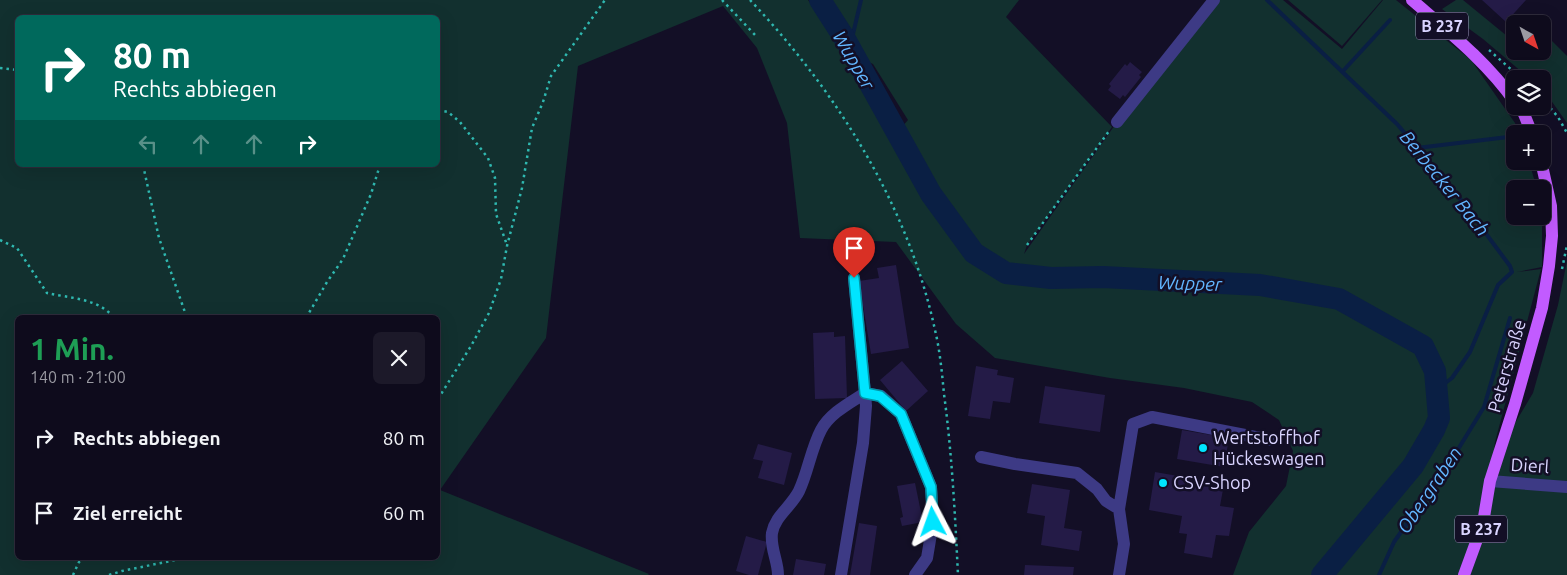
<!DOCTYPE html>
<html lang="de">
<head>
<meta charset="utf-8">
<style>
  body { margin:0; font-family:Ubuntu,sans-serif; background:#1c1929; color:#f1f3f6; height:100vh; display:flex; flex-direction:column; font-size:19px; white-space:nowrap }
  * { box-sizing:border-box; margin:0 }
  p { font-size:16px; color:#9b9ba3 }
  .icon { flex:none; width:28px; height:28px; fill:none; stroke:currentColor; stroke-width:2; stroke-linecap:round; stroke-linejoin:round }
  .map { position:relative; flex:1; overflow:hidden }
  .sheet { position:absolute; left:15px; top:315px; width:425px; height:245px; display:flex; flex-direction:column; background:#0e0b1c; border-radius:8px; box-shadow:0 5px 20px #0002,0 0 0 1px #2e2b3b }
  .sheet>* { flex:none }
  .banner { position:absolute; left:15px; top:15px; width:425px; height:152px; border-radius:8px; box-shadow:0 5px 20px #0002,0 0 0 1px #2e2b3b; background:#00695c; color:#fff; overflow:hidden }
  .needle { width:32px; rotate:140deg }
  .fabs { position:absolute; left:1506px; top:15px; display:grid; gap:10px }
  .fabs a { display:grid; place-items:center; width:45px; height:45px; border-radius:8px; background:#0e0b1c; box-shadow:0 5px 20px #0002,0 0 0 1px #2e2b3b; font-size:25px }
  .pin { position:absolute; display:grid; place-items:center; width:42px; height:42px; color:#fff; margin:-51px -21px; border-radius:50% 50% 50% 0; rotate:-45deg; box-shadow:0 0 5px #0007 }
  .pin .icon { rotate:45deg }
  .me { position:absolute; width:55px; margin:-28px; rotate:356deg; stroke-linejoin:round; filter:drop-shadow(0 0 4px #0008) }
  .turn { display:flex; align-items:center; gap:18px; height:105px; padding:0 15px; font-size:22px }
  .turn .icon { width:65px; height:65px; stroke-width:2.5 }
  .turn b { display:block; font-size:35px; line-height:42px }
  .lanes { display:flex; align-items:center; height:48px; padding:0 15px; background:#0003; justify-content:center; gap:25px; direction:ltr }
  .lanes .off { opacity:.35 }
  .round { display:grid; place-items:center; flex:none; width:52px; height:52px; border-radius:8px; background:#1c1929 }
  .head { display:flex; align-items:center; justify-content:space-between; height:85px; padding:0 15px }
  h1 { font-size:30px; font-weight:600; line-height:38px; color:#1e9e55 }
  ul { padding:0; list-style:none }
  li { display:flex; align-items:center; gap:15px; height:75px; padding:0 15px }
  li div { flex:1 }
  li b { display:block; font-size:19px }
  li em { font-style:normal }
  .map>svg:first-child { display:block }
  .green { fill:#12302f; fill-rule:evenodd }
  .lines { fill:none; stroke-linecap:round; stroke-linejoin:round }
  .stream { stroke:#0a1f44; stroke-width:4 }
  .river { stroke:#0a1f44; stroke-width:22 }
  .building { fill:#241b47 }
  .path { stroke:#2fb8b0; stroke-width:2.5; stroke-dasharray:2.5 4; stroke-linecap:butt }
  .minor { stroke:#3d3a85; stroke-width:12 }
  .major { stroke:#c25bff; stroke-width:12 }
  .route-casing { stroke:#0095a6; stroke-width:12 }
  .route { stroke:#00e5ff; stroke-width:9 }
  .poi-dot { fill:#00e5ff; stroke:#130f26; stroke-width:2 }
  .labels { text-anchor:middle; stroke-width:5; stroke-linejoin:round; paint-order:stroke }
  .shield { fill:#130f26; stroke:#9e99be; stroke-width:1 }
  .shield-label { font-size:16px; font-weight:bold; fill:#d9d4ff }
  .street-label { font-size:18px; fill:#d9d4ff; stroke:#130f26 }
  .poi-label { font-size:18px; fill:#d9d4ff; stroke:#130f26; text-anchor:start }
  .water-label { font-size:19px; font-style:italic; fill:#62b6ff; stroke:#130f26 }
</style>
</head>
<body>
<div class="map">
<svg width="1567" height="575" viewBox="0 0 1567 575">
  <rect width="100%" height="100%" fill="#130f26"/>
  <path class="green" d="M 0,0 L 808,0 L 900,129 L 908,120 L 873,64 L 850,55 L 813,0 L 1019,0 L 1006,17 L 1112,127 L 1027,245 L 1024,254 L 1117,122 L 1218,0 L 1283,0 L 1342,49 L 1383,0 L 1396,0 L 1471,60 L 1515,123 L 1519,134 L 1515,134 L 1515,161 L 1529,161 L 1536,186 L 1537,189 L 1515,189 L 1515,216 L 1542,216 L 1542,267 L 1517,272 L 1541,269 L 1495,442 L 1491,477 L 1503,443 L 1533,393 L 1558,305 L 1567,261 L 1567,575 L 1233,575 L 1249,532 L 1286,486 L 1293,451 L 1279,420 L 1252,402 L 1184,388 L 1110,378 L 995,358 L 956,324 L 896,242 L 800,238 L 787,123 L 757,48 L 723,6 L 578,66 L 546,338 L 440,490 L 649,574 L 648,575 L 0,575 ZM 18,18 L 438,18 L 438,165 L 18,165 ZM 18,318 L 438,318 L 438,558 L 18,558 Z
    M 1288,0 L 1382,0 L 1342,46 Z
    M 1456,0 L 1463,0 L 1507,36 L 1515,27 L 1515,51 L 1542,51 L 1543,32 L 1567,56 L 1567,123 L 1543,89 L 1542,79 L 1530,79 L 1483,39 L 1442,9 Z"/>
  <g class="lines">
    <path class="stream" d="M 1267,0 L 1397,124 L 1455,192 L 1510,266 L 1512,272 L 1498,285 L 1470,352 L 1452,378 L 1436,390
      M 845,39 L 853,34 L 861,0
      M 1343,71 L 1390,20
      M 1417,148 L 1508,137
      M 1379,575 L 1394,542 L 1449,464 L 1484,407 L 1510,318"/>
    <path class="river" d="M 820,0 L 845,39 L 931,194 L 974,253 L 1006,273 L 1051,278 L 1103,277 L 1260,285 L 1339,299 L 1423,346 L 1435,371 L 1439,418 L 1434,430 L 1413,466 L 1322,575"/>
  </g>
  <path class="building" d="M 1482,0 L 1526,0 L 1506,22 Z
    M 1130,62 L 1142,72 L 1139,75 L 1141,77 L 1125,97 L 1123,95 L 1120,99 L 1108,90 L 1111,86 L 1109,84 L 1125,64 L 1127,66 Z
    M 896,265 L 909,348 L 871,354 L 859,281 L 879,278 L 877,268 Z
    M 834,332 L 834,337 L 845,336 L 847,398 L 815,399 L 813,333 Z
    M 902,361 L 928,391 L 906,411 L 880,380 Z
    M 976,366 L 998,370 L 997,375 L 1014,378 L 1010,403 L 993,401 L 990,419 L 968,416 Z
    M 1045,386 L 1105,395 L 1100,432 L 1039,423 Z
    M 1182,430 L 1229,438 L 1224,467 L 1177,459 Z
    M 758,444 L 792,453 L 784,485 L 758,478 L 763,461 L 753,459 Z
    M 1155,472 L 1224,484 L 1220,506 L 1234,508 L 1229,536 L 1216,535 L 1212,558 L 1184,553 L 1187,534 L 1179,533 L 1182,516 L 1149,510 Z
    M 915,483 L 923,522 L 902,526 L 900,518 L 903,517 L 897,486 Z
    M 1032,484 L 1070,490 L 1064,528 L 1082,531 L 1079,551 L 1041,545 L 1045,516 L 1027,513 Z
    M 859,523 L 877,526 L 870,575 L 850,575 Z
    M 746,536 L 767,542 L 758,575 L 749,575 L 736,571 Z
    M 796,559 L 826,564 L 824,575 L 793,575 Z
    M 1025,565 L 1074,567 L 1073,575 L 1024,575 Z"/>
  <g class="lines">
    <path class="path" d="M 722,0 L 756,36
      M 750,0 C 837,92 908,205 935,330 C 940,351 942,373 944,394 C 952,454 955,514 958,575
      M 1489,50 L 1522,79
      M 0,68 L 18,70
      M 1542,98 L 1558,117 L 1567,133
      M 438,110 L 448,112 L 460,122 L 488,158 L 495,178 L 496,214 L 507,245
      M 143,165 L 159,238 L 187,318
      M 0,240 L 17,248 L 47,293 C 68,298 99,298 114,318
      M 1027,245 L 1109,131
      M 1562,269 L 1567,245
      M 306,318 L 327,282 L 343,259 L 371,194 L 380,165
      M 438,399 L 471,346 L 489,313 L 501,279 L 507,246 L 522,188 L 532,128 L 543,102 L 551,76 L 605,0
      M 73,575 L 79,562 L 87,558
      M 109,575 L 122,571 L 185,558"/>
    <path class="minor" d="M 1117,122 L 1214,0
      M 981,457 L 1015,464 L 1077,473 L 1097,489 L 1106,501 L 1119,509
      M 1490,481 L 1567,487
      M 778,575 C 778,561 770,548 772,533 C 775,516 791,507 799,491 C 808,472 811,449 821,430 C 830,413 850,403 865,393 L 854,278
      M 841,575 L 863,443 L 866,406 L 865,393 L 881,396 L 901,414 L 931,487 L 933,522 L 927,558 L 915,575
      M 1119,575 L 1124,544 L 1119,509 L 1133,424 L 1152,417 L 1271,440"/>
    <path class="major" d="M 1412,0 C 1449,32 1487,62 1515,102
      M 1518,106 L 1524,114 L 1532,134
      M 1464,575 L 1483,523 L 1490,481 L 1515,404 L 1542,308 L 1549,266 L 1552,236 L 1551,206 L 1541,161"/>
  </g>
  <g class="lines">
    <g class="route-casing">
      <path id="route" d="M 854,278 L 865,393 L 880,396 L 901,414 L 931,487 L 933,522"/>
    </g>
    <use href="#route" class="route"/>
  </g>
  <g class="poi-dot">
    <circle cx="1203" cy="448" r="5"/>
    <circle cx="1163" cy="483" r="5"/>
  </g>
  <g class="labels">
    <g class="shield">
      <rect x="1416" y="12.5" width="52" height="27" rx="4"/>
      <rect x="1455" y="515.5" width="52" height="27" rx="4"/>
    </g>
    <g class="shield-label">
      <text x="1442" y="32">B 237</text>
      <text x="1481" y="535">B 237</text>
    </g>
    <g class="street-label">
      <text transform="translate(1507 366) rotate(-74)" y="6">Peterstraße</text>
      <text transform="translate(1530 466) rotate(4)" y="6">Dierl</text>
    </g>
    <g class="poi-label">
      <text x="1213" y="444">Wertstoffhof<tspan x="1213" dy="21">Hückeswagen</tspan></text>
      <text x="1173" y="489">CSV-Shop</text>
    </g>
    <g class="water-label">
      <text transform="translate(854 60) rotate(60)" y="7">Wupper</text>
      <text transform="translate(1445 183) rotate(51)" y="7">Berbecker Bach</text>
      <text transform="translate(1190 283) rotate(2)" y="7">Wupper</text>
      <text transform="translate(1429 490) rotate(-56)" y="7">Obergraben</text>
    </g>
  </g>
</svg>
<div class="fabs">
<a><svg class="needle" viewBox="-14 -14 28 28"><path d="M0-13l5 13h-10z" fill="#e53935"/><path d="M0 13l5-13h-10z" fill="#9b9ba3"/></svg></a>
<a><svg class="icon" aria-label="layers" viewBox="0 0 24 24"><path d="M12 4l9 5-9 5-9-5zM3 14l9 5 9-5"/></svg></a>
<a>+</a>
<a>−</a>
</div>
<div class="pin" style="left:854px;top:278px;background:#d93025"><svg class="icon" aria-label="arrive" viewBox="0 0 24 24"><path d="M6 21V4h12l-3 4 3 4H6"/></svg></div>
<svg class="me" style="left:933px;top:522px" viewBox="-20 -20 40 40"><path d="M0-17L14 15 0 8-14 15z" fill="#00e5ff" stroke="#fff" stroke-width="4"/></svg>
<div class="banner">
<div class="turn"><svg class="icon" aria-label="right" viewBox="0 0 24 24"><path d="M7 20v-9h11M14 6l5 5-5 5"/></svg><div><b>80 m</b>Rechts abbiegen</div></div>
<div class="lanes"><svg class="icon off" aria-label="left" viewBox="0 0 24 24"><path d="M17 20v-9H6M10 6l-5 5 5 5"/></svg><svg class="icon off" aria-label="ahead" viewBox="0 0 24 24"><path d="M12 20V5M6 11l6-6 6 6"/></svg><svg class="icon off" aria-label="ahead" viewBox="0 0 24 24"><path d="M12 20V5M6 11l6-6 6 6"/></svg><svg class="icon" aria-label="right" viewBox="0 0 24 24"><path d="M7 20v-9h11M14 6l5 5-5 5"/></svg></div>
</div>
<section class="sheet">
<div class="head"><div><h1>1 Min.</h1><p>140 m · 21:00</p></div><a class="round"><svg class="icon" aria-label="close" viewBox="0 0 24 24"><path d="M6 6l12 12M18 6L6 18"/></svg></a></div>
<ul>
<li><svg class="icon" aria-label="right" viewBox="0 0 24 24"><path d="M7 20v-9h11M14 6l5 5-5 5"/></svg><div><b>Rechts abbiegen</b></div><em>80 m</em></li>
<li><svg class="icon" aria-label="arrive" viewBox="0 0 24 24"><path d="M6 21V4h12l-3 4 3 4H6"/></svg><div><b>Ziel erreicht</b></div><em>60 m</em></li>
</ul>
</section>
</div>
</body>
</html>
